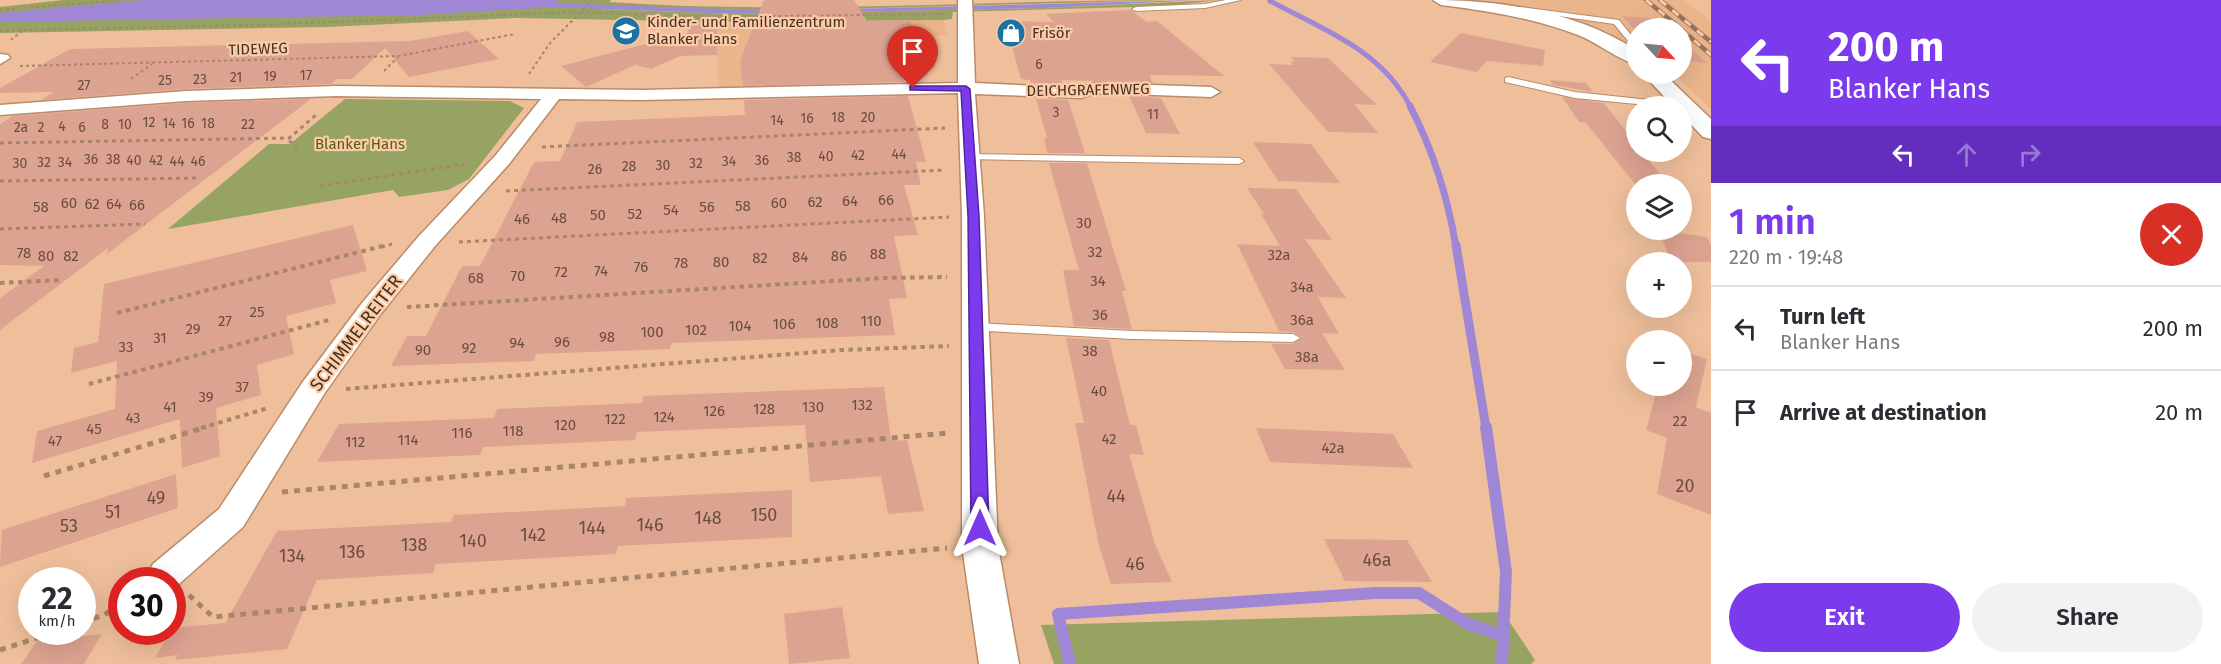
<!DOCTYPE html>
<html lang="en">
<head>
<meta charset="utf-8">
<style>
  body { margin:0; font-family:"Fira Sans",sans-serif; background:#f2f2f3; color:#2b2b33; height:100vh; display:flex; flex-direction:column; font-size:22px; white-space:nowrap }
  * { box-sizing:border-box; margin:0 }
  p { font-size:20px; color:#7c7c81 }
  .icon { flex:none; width:33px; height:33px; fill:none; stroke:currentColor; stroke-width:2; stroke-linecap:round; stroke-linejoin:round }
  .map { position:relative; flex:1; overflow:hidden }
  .details { display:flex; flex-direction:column; background:#fff; width:510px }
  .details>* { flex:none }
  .top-card { background:#7c3aed; color:#fff; overflow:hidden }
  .needle { width:39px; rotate:116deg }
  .buttons { position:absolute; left:1626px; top:18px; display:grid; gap:12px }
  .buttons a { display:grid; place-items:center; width:66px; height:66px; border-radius:50%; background:#fff; box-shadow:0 6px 24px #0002; font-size:30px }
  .speed { position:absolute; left:18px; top:567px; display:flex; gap:12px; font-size:30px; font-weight:700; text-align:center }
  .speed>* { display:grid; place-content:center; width:78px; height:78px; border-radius:50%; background:#fff; box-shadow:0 6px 24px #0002; line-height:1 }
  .speed small { font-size:15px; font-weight:400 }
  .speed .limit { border:9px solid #d22; background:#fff; color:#111 }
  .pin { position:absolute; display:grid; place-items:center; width:51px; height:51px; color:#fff; margin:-62px -26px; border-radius:50% 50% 50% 0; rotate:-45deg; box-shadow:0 0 6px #0007 }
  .pin .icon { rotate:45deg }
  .me { position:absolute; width:66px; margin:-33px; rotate:0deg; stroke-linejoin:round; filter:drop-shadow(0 0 4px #0008) }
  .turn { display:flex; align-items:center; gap:21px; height:126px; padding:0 18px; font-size:27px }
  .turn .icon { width:78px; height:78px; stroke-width:2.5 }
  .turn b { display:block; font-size:42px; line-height:51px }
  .lanes { display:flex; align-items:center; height:57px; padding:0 18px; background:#0003; justify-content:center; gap:30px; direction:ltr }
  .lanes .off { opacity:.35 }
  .round { display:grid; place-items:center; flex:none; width:63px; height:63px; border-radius:32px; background:#f2f2f3 }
  .head { display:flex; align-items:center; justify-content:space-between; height:102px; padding:0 18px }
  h1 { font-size:36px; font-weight:600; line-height:45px; color:#7c3aed }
  .action { display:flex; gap:12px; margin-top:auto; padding:12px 18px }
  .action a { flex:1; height:69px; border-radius:36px; background:#7c3aed; color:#fff; font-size:24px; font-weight:600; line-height:69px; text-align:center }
  .action a+a { background:#f2f2f3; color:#2b2b33 }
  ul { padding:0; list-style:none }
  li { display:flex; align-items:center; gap:18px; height:84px; padding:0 18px; border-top:2px solid #e1e1e2 }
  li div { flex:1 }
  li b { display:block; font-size:22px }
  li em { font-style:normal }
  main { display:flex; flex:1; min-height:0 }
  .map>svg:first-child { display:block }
  .built { fill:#ebb58c }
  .green { fill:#96a362 }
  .water { fill:#a087d5 }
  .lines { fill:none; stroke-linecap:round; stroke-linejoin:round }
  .stream-far3 { stroke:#a087d5; stroke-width:5 }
  .stream-far2 { stroke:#a087d5; stroke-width:7 }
  .stream-far1 { stroke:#a087d5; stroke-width:9 }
  .stream { stroke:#a087d5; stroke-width:12 }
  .building { fill:#dda391 }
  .service-casing { stroke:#b98b69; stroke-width:2 }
  .minor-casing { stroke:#b98b69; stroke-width:3 }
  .tertiary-casing { stroke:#b98b69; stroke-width:3 }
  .path-far3 { stroke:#a98569; stroke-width:2; stroke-dasharray:3 3; stroke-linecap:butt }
  .path-far2 { stroke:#a98569; stroke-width:3; stroke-dasharray:4 4; stroke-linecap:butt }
  .path-far1 { stroke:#a98569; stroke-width:4; stroke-dasharray:4.5 4.5; stroke-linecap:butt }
  .path { stroke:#a98569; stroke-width:5; stroke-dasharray:6 6; stroke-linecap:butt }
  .service { fill:#fff; fill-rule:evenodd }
  .minor { fill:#fff; fill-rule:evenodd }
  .tertiary { fill:#fff; fill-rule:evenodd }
  .rail-casing { stroke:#97755c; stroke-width:4.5 }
  .rail { stroke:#fccba7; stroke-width:3; stroke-dasharray:8; stroke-linecap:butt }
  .route { fill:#7c3aed; stroke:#51269a; stroke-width:1.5 }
  .labels { text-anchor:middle; stroke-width:4.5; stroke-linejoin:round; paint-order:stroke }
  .far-number-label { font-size:14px; fill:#6a4d3d }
  .far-poi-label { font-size:15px; fill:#433021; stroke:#fccba7; text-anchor:start }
  .far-street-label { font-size:15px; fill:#433021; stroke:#fccba7 }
  .far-park-label { font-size:15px; fill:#525c1d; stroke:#fccba7 }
  .number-label { font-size:15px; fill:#6a4d3d }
  .street-label { font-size:18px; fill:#433021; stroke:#fccba7 }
  .near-number-label { font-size:18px; fill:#6a4d3d }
</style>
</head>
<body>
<main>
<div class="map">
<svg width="1711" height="664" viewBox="0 0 1711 664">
  <rect width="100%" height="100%" fill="#efbf9b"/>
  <path class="built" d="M 1472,0 L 1684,0 L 1711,21 L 1711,109 L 1674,74 L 1682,74 L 1682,28 L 1636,28 L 1636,45 L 1591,27 L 1547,14 Z
    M 944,20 L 947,35 L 919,36 L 937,68 L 925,69 L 928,75 L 803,82 L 804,87 L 719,89 L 717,55 L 700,55 L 701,21 Z"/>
  <path class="green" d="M 63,0 L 611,0 L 609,2 C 797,15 986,0 1175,0 L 770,11 L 605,6 L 602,9 L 733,14 L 1044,8 L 1218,0 L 1169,6 L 953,12 L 952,19 L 944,20 L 737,22 L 515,18 L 328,27 L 0,33 L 0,7 Z
    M 345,99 L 510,101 L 524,108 L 469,179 L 448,190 L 399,197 L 393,190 L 168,229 L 269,144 L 290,144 Z
    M 1503,612 L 1535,660 L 1531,664 L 1054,664 L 1041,625 Z"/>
  <path class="water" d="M 144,0 L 558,0 L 558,3 L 770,11 L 1198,0 L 1044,8 L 733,14 L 554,7 L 418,15 L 0,22 L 0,13 Z"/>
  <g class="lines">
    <path class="stream-far3" d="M 1270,1 C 1324,30 1382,50 1411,108"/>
    <path class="stream-far2" d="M 1410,106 C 1433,150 1448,199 1456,247"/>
    <path class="stream-far1" d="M 1456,245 L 1486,428"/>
    <path class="stream" d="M 1486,427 L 1506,572 L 1502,664
      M 1070,664 L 1058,614 L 1376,593 L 1419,593 L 1466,623 L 1504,636"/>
  </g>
  <path class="building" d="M 764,0 L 854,0 L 867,21 L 909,20 L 931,59 L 919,59 L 928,75 L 902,76 L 904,82 L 743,86 L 740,61 Z
    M 1130,10 L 1147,22 L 1157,21 L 1224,76 L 1149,75 L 1153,83 L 1062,80 L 1063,85 L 1031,83 L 1030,80 L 1021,79 L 1005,21 L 1054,22 L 1046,14 Z
    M 1622,16 L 1659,19 L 1669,28 L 1636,28 L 1636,31 Z
    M 717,20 L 717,55 L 680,56 L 651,69 L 635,65 L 586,87 L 561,66 L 688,33 L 686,21 Z
    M 468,31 L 499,59 L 409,77 L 385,48 L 352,79 L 337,79 L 331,84 L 186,89 L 41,100 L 54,92 L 0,93 L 0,88 L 70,49 L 410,41 Z
    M 1461,33 L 1545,50 L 1543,66 L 1487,61 L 1477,72 L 1430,62 Z
    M 1682,40 L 1707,63 L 1682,60 Z
    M 1291,57 L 1328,58 L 1377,105 L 1354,104 L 1378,133 L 1328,132 L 1269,64 L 1293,65 L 1290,61 L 1295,62 Z
    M 1550,80 L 1586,83 L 1593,92 L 1553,85 Z
    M 908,96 L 926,162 L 916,162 L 921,185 L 904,185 L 918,235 L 894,236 L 907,298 L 889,299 L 895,335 L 672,343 L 670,349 L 536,354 L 534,361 L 391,366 L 407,336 L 426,336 L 462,266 L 480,266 L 534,162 L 560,161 L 577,122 L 718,116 L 718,119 L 719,116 L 745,115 L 744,100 Z
    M 1129,96 L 1161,98 L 1180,134 L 1146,133 Z
    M 1562,97 L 1604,103 L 1636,144 L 1636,152 L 1642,152 L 1668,184 L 1635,184 L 1586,123 L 1579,122 Z
    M 311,99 L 107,254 L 108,248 L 0,330 L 0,298 L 44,266 L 0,265 L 0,124 L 13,116 L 186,103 Z
    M 1036,99 L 1068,100 L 1085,153 L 1047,153 L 1044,138 L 1047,138 Z
    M 1253,142 L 1311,144 L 1340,183 L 1278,181 Z
    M 1049,163 L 1087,163 L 1126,291 L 1122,291 L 1132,329 L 1074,326 L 1063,270 L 1079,270 Z
    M 1247,188 L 1296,189 L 1332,240 L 1305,239 L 1346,298 L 1318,297 L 1339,334 L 1322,333 L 1345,370 L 1285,369 L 1271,344 L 1293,344 L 1302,337 L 1293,332 L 1279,331 L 1237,244 L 1280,246 L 1261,214 L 1264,214 Z
    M 353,225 L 367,271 L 330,280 L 336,303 L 286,316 L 294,354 L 257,365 L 261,395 L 216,408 L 220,456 L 182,468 L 180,419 L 32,463 L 37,431 L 115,409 L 117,361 L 71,373 L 74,348 L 98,342 L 104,284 Z
    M 1659,230 L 1707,237 L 1711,245 L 1711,262 L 1671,262 Z
    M 1066,338 L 1109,340 L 1130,425 L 1136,425 L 1144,455 L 1129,454 L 1155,544 L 1172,582 L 1111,584 L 1099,546 L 1075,423 L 1084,423 Z
    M 1682,351 L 1707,359 L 1696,407 L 1711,413 L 1711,515 L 1657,494 L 1667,438 L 1646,430 L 1658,386 L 1682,386 Z
    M 884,387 L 891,441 L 907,440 L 924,511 L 888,514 L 881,476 L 810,482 L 805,425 L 637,432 L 635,440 L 483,447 L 480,455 L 317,462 L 339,424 L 494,418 L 497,409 L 642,403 L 643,396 Z
    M 1256,428 L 1393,434 L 1413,468 L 1270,462 Z
    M 176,474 L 178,508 L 0,567 L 2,530 Z
    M 792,490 L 792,537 L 618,546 L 616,554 L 436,564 L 433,573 L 317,580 L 287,649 L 175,660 L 178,655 L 155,658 L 172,628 L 225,623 L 277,531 L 451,522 L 454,515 L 625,506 L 626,498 Z
    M 1324,539 L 1407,540 L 1432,582 L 1345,581 Z
    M 842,607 L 850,658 L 789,664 L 784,614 Z
    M 102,634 L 84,664 L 21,664 L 38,640 Z"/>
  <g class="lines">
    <g class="service-casing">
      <path id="service" d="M 1226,0 L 1241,0 L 1205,8 L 1136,11 L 1132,9 L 1136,7 L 1205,4 Z
        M 1521,7 L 1619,20 L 1636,41 L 1636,60 L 1632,58 L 1628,41 L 1614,24 L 1524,11 L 1521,11 Z
        M 1508,77 L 1575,92 L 1677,103 L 1682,106 L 1657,106 L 1575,98 L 1505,82 L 1505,78 Z
        M 969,154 L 1239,158 L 1244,161 L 1239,164 L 965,159 L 965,155 Z
        M 976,323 L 1132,331 L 1293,334 L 1300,338 L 1293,342 L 1132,339 L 971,330 L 969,327 L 971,324 Z"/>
    </g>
    <g class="minor-casing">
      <path id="minor" d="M 958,0 L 972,0 L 975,83 L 1079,88 L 1095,83 L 1211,87 L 1220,92 L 1211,97 L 1097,93 L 1081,98 L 975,94 L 984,216 L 998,546 L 1019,664 L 979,664 L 962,546 L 962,216 L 958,93 L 642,100 L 559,99 L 509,164 L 435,246 L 380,315 L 324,394 L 243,527 L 179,584 L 172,586 L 172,580 L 151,580 L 148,574 L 153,564 L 219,509 L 302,383 L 362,303 L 419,236 L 495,156 L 541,99 L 336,96 L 186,101 L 0,115 L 0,105 L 186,91 L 336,86 L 642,90 L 958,83 Z
        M 0,54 L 8,55 L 10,58 L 0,64 Z"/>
    </g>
    <g class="tertiary-casing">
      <path id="tertiary" d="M 1433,0 C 1502,0 1577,12 1636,50 L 1636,64 C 1618,60 1597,42 1578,35 C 1534,18 1488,11 1441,5 Z
        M 1643,74 L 1664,74 L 1711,119 L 1711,139 L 1703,137 L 1682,115 L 1682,106 L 1673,106 Z"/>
    </g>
    <path class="path-far3" d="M 0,10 L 122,0
      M 23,30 L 254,25 L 579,12 L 706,17 L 944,14
      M 0,31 L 23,30 L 11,40
      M 20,66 L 398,56 L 515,34
      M 384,71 L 398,57
      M 529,74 L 550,43 L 593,0
      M 131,79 L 152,64"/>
    <path class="path-far2" d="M 0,143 L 289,138
      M 542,147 L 945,128
      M 296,149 L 296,145 L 287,140 L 317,114
      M 0,181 L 200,178
      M 320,186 L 465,164
      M 506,191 L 945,170
      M 0,229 L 145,224
      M 459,242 L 949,217
      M 381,247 L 392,244"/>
    <path class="path-far1" d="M 0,283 L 62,280
      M 407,307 L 884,278 L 947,277
      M 117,313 L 387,245
      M 89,384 L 329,320
      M 346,389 L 842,350 L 949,346
      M 201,428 L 268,408"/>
    <path class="path" d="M 44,476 L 206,427
      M 282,492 L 947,433
      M 189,595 L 213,617 L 947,548
      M 82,622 L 104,615 L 122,603
      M 0,650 L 55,632"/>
    <use href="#service" class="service"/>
    <use href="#minor" class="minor"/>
    <use href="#tertiary" class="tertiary"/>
    <g class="rail-casing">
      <path id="rail" d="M 1646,0 L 1680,28
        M 1660,0 L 1711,42
        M 1682,30 L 1711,55"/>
    </g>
    <use href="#rail" class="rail"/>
  </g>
  <path class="route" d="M 910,86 L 966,86 L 970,89 L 979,216 L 989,528 L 986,533 L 974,533 L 971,528 L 968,216 L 961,91 L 913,90 L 910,90 Z"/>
  <defs>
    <g id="school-disc" transform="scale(1.5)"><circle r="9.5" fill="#1a73a2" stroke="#fccba7"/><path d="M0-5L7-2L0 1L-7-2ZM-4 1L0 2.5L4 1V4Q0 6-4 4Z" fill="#fff"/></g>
    <g id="shop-disc" transform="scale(1.5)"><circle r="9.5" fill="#1a73a2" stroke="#fccba7"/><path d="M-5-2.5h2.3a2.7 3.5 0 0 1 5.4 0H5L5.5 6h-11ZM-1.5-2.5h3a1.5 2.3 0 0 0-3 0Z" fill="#fff"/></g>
  </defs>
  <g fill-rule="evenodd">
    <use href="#school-disc" x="626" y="31"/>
    <use href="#shop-disc" x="1011" y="33"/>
  </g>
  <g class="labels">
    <g class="far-number-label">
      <text x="1039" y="69">6</text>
      <text x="306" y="80">17</text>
      <text x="270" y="81">19</text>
      <text x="236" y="82">21</text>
      <text x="200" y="84">23</text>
      <text x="165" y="85">25</text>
      <text x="84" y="90">27</text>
      <text x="1056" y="117">3</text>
      <text x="1153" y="119">11</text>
      <text x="838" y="122">18</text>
      <text x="868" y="122">20</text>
      <text x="807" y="123">16</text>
      <text x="777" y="125">14</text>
      <text x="149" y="127">12</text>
      <text x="169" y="128">14</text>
      <text x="188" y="128">16</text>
      <text x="208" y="128">18</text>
      <text x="105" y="129">8</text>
      <text x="125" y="129">10</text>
      <text x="248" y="129">22</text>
      <text x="62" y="131">4</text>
      <text x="21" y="132">2a</text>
      <text x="41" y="132">2</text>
      <text x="82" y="132">6</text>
      <text x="899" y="159">44</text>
      <text x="858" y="160">42</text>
      <text x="826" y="161">40</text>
      <text x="794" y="162">38</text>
      <text x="91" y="164">36</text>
      <text x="113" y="164">38</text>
      <text x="134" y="165">40</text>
      <text x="156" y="165">42</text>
      <text x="762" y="165">36</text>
      <text x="177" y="166">44</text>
      <text x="198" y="166">46</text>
      <text x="729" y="166">34</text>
      <text x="44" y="167">32</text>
      <text x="65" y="167">34</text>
      <text x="20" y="168">30</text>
      <text x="696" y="168">32</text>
      <text x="663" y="170">30</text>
      <text x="629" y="171">28</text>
      <text x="595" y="174">26</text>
    </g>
    <g class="far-poi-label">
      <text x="647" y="27">Kinder- und Familienzentrum<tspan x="647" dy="17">Blanker Hans</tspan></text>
      <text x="1032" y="38">Frisör</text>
    </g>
    <g class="far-street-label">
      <text transform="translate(258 49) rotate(-2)" y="5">TIDEWEG</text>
      <text transform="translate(1088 90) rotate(-1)" y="5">DEICHGRAFENWEG</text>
    </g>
    <g class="far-park-label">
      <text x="360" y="149">Blanker Hans</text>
    </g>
    <g class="number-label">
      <text x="886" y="205">66</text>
      <text x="850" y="206">64</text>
      <text x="815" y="207">62</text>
      <text x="69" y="208">60</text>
      <text x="779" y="208">60</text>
      <text x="92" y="209">62</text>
      <text x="114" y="209">64</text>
      <text x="137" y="210">66</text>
      <text x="743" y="211">58</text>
      <text x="41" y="212">58</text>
      <text x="707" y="212">56</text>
      <text x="671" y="215">54</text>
      <text x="635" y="219">52</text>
      <text x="598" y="220">50</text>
      <text x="559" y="223">48</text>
      <text x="522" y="224">46</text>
      <text x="1084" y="228">30</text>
      <text x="1095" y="257">32</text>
      <text x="24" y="258">78</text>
      <text x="878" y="259">88</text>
      <text x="1279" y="260">32a</text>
      <text x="46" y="261">80</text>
      <text x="71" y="261">82</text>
      <text x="839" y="261">86</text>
      <text x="800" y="262">84</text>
      <text x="760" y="263">82</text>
      <text x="721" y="267">80</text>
      <text x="681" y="268">78</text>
      <text x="641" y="272">76</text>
      <text x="601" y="276">74</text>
      <text x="561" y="277">72</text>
      <text x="518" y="281">70</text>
      <text x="476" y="283">68</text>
      <text x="1098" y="286">34</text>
      <text x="1302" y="292">34a</text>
      <text x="257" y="317">25</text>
      <text x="1100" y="320">36</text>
      <text x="1302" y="325">36a</text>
      <text x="225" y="326">27</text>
      <text x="871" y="326">110</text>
      <text x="827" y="328">108</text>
      <text x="784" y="329">106</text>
      <text x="740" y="331">104</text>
      <text x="193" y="334">29</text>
      <text x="696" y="335">102</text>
      <text x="652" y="337">100</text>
      <text x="607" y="342">98</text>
      <text x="160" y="343">31</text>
      <text x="562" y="347">96</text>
      <text x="517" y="348">94</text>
      <text x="126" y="352">33</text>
      <text x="469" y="353">92</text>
      <text x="423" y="355">90</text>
      <text x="1090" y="356">38</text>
      <text x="1307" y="362">38a</text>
      <text x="242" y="392">37</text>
      <text x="1099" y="396">40</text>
      <text x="206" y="402">39</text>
      <text x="862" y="410">132</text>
      <text x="170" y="412">41</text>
      <text x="813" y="412">130</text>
      <text x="764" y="414">128</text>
      <text x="714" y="416">126</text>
      <text x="664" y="422">124</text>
      <text x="133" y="423">43</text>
      <text x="615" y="424">122</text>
      <text x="1680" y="426">22</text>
      <text x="565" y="430">120</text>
      <text x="94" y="434">45</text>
      <text x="513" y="436">118</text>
      <text x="462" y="438">116</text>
      <text x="1109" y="444">42</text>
      <text x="408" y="445">114</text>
      <text x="55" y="446">47</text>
      <text x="355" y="447">112</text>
      <text x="1333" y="453">42a</text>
    </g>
    <g class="street-label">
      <text transform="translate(356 333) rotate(-53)" y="6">SCHIMMELREITER</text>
    </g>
    <g class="near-number-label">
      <text x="1685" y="492">20</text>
      <text x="1116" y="502">44</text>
      <text x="156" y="504">49</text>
      <text x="113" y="518">51</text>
      <text x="764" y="521">150</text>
      <text x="708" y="524">148</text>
      <text x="650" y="531">146</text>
      <text x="69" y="532">53</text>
      <text x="592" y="534">144</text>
      <text x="533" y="541">142</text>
      <text x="473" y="547">140</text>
      <text x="414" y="551">138</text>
      <text x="352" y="558">136</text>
      <text x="292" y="562">134</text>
      <text x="1377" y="566">46a</text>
      <text x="1135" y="570">46</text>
    </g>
  </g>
</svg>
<div class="buttons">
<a><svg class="needle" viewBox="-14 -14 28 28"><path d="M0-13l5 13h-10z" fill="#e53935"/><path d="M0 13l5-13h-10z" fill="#7c7c81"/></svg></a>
<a><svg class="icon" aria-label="search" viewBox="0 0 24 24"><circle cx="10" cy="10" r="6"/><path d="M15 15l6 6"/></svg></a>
<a><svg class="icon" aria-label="layers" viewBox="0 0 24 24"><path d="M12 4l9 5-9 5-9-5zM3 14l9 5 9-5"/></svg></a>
<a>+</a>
<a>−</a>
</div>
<div class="speed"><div>22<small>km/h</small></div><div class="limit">30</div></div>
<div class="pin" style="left:913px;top:88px;background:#d93025"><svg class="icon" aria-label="arrive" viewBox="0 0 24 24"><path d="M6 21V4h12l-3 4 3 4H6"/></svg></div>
<svg class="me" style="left:980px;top:528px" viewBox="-20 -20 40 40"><path d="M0-17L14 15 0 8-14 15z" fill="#7c3aed" stroke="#fff" stroke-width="4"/></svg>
</div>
<section class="details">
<div class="top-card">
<div class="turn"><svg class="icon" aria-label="left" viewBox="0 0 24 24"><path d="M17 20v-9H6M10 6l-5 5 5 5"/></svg><div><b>200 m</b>Blanker Hans</div></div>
<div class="lanes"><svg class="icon" aria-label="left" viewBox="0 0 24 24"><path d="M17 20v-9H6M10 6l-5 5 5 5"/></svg><svg class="icon off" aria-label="ahead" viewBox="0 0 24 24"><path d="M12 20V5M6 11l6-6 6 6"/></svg><svg class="icon off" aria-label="right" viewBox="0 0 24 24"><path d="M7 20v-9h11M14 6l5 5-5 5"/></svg></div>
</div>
<div class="head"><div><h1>1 min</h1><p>220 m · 19:48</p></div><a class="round" style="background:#d93025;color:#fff"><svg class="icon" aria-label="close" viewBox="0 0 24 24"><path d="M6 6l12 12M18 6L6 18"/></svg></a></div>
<ul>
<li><svg class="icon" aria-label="left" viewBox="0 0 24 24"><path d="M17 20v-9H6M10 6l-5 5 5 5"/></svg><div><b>Turn left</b><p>Blanker Hans</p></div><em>200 m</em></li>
<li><svg class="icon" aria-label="arrive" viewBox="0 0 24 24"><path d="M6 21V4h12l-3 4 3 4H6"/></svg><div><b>Arrive at destination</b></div><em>20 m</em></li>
</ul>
<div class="action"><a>Exit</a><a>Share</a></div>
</section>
</main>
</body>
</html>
